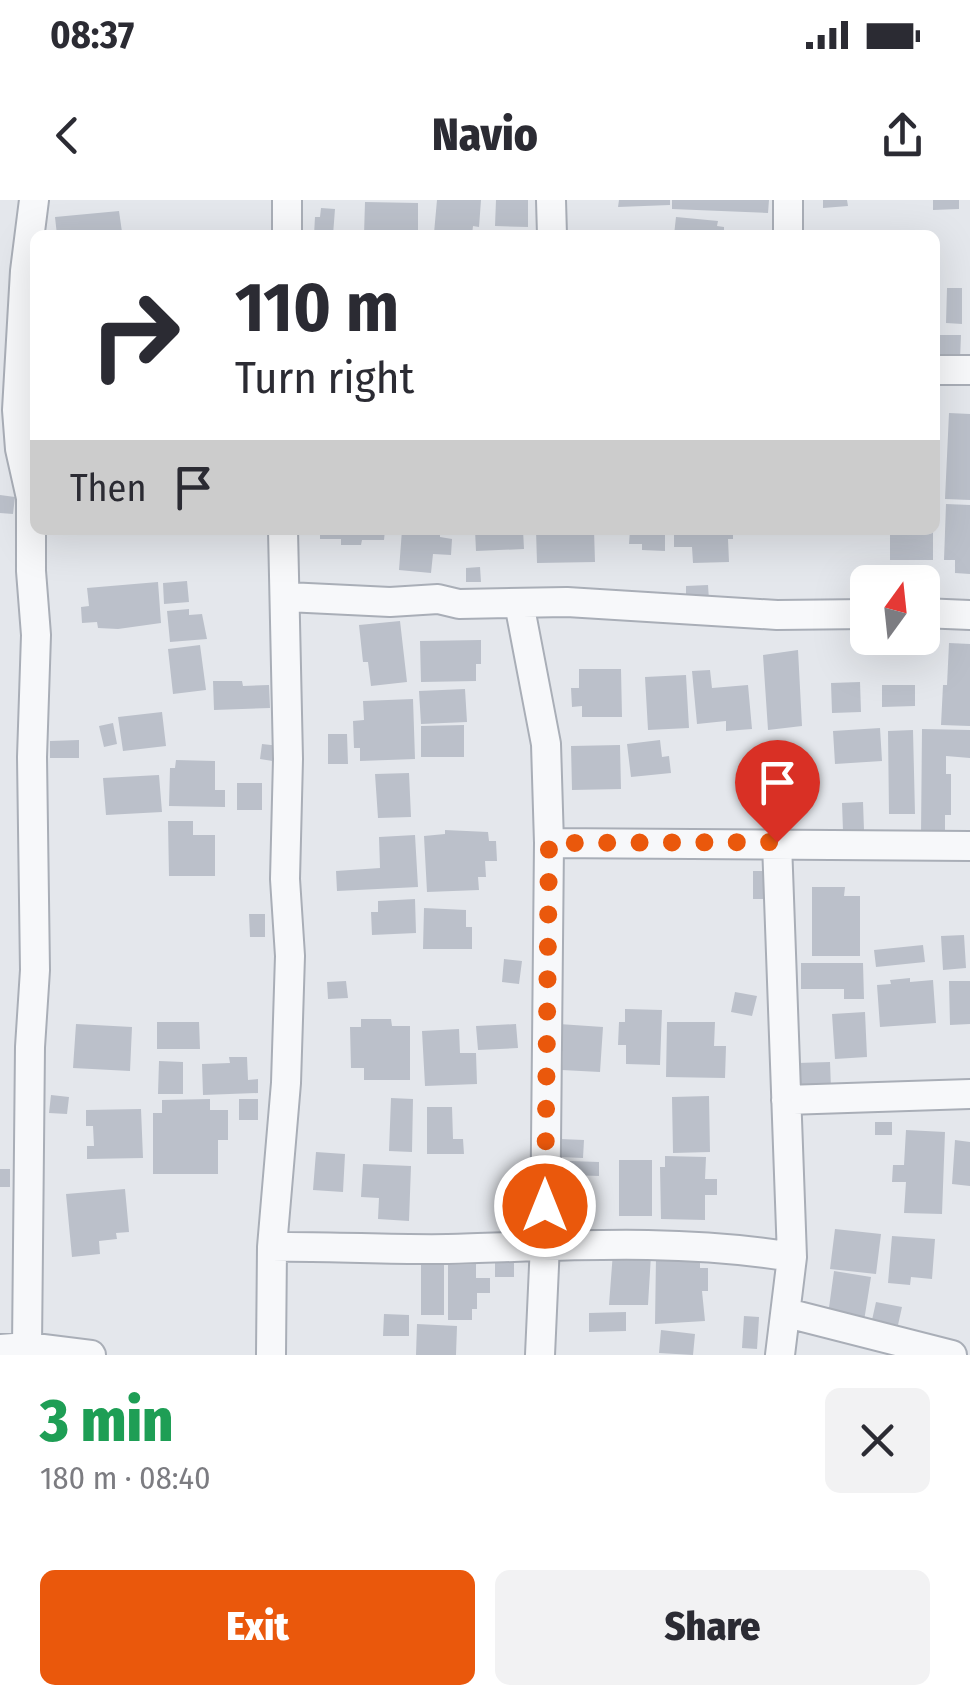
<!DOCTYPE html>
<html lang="en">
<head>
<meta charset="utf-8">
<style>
  body { margin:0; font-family:"Fira Sans Condensed",sans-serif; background:#f2f2f3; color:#2b2b33; height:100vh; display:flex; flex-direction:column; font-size:38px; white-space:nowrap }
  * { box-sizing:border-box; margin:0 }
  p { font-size:32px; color:#7c7c81 }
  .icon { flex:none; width:55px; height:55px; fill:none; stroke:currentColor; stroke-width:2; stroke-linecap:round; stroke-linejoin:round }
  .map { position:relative; height:1155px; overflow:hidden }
  .sheet { display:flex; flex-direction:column; background:#fff; flex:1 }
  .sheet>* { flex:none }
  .guide { position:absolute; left:30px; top:30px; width:910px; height:305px; border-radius:15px; box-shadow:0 10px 40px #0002; background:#fff; color:#2b2b33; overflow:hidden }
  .needle { width:65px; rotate:15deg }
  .buttons { position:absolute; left:850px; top:365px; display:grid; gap:20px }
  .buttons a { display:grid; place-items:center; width:90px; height:90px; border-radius:15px; background:#fff; box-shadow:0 10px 40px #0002; font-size:50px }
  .pin { position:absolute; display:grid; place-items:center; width:85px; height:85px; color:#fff; margin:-102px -42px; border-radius:50% 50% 50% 0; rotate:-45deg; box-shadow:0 0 10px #0007 }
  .pin .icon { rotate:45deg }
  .me { position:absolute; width:110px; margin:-55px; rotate:0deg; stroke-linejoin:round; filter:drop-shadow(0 0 8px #0008) }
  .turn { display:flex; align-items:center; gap:35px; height:210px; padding:0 40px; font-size:45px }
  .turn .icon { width:130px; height:130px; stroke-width:2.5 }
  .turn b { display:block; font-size:70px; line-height:85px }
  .then { display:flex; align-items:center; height:95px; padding:0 40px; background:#0003; gap:20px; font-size:38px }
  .round { display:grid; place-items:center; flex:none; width:105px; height:105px; border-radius:15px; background:#f2f2f3 }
  .summary { display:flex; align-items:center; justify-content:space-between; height:170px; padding:0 40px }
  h1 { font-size:60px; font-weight:800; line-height:75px; color:#1e9e55 }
  .cta { display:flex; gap:20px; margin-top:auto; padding:20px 40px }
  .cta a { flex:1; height:115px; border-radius:15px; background:#ea580c; color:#fff; font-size:40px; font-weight:800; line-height:115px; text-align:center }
  .cta a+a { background:#f2f2f3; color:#2b2b33 }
  .status { display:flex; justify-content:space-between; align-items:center; height:70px; padding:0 50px; background:#fff; direction:ltr }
  .status svg { height:28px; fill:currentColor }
  header { display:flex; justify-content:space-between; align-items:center; height:130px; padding:0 40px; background:#fff; font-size:45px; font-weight:800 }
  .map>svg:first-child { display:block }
  .building { fill:#bbc0ca }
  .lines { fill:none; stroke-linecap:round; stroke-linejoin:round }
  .minor-casing { stroke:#a9aeb7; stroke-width:32 }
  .minor { stroke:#f7f8fa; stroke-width:28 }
  .route { stroke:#ea580c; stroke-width:18; stroke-dasharray:0 32.4 }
</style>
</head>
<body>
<div class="status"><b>08:37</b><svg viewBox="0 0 49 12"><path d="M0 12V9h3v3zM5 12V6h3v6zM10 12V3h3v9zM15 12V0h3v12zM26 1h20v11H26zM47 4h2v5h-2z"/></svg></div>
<header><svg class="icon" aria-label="back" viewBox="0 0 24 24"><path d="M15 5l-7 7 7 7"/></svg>Navio<svg class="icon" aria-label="share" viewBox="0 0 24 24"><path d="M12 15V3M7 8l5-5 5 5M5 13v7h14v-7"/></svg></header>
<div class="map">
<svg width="970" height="1155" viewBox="0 0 970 1155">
  <rect width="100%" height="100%" fill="#e4e7ec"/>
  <path class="building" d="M 437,0 L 481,0 L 479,27 L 473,26 L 472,35 L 434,33 Z
    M 496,0 L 528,0 L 528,27 L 495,26 Z
    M 619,0 L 670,0 L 670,5 L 618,7 Z
    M 672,0 L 769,0 L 768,13 L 672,9 Z
    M 823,0 L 847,0 L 848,6 L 823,8 Z
    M 933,0 L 959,0 L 959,9 L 933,10 Z
    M 365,2 L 418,3 L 418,35 L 364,35 Z
    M 321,8 L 335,9 L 333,35 L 314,35 L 315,17 L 320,17 Z
    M 119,11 L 122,32 L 57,35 L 55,17 Z
    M 676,17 L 718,21 L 717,26 L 724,27 L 724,35 L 674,35 Z
    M 947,88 L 962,88 L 962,124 L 946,123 Z
    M 936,135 L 961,135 L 960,159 L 935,159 Z
    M 949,213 L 970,214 L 970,300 L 945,299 Z
    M 0,295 L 15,297 L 13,314 L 0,313 Z
    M 946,304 L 970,305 L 970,374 L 955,373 L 955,360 L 944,360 Z
    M 320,330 L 385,330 L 384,340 L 362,340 L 361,345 L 341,345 L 341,339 L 320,339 Z
    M 402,330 L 440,330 L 440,337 L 452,339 L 451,355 L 433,354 L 431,373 L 399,370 Z
    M 475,330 L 523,330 L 524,349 L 476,351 Z
    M 536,330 L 594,330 L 595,362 L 537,363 Z
    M 630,330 L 665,330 L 665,351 L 642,350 L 642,344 L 629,344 Z
    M 674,330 L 733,330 L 733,339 L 728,339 L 729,362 L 693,363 L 692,347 L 674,347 Z
    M 890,330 L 933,330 L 933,360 L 890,360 Z
    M 480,367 L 481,382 L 466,382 L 466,368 Z
    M 187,381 L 189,402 L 164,404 L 163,383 Z
    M 158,382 L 161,423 L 118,429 L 98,428 L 97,422 L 82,423 L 81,407 L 89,406 L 87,388 Z
    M 708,385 L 709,400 L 686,401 L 686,386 Z
    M 189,409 L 189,415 L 202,414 L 207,439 L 170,442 L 167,411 Z
    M 400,421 L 407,482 L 371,486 L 368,462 L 363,462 L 359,425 Z
    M 481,440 L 481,464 L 476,464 L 476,481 L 421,482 L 420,441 Z
    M 949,443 L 970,444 L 970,526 L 941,525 L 943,485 L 947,485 Z
    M 200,445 L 206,490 L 173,494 L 168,449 Z
    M 798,450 L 802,526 L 768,530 L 763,455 Z
    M 579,469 L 621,469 L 622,517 L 582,517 L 582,506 L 572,507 L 571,488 L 579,488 Z
    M 710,470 L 712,488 L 748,485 L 752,529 L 726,531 L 726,521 L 697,524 L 692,471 Z
    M 686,475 L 689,528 L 648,530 L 645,477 Z
    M 213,481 L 242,481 L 243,486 L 269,485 L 270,508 L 214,510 Z
    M 860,482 L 861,512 L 832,513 L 831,483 Z
    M 882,485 L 915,485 L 915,506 L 882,507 Z
    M 465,489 L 467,522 L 421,524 L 419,491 Z
    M 413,499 L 415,559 L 360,561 L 360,548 L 354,548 L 353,521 L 364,520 L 363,501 Z
    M 162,512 L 166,546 L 123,551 L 118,517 Z
    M 113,523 L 117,544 L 104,547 L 99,526 Z
    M 464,525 L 464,557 L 421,557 L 421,526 Z
    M 880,528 L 882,561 L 835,564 L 833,531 Z
    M 922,529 L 970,530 L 970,558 L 946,556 L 946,574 L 951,574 L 951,615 L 945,615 L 945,636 L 921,635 Z
    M 913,530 L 915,614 L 889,614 L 888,531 Z
    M 328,534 L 347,534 L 348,564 L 328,564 Z
    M 79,540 L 79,558 L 50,558 L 50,541 Z
    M 660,540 L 662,557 L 669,556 L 671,573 L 631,577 L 627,544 Z
    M 262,544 L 280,546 L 279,562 L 260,559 Z
    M 620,545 L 621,589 L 572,590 L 571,546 Z
    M 176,560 L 215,561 L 215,590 L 225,590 L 225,607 L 169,606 L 170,568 L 175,568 Z
    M 409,573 L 411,617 L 378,618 L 375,574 Z
    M 159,575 L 162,612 L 106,615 L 103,578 Z
    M 237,583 L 262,583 L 262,610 L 237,610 Z
    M 863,602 L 864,630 L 843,631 L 842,603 Z
    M 168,621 L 193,621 L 193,635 L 215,635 L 215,676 L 169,676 Z
    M 445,630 L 488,632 L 489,641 L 496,641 L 497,661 L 485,661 L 486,677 L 478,677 L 479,690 L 427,692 L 424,636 L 445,634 Z
    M 415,635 L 418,687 L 337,691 L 336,671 L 380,668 L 379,637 Z
    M 753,671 L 767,671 L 767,699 L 753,699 Z
    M 812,687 L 845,687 L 844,696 L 860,696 L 860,756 L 812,756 Z
    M 415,699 L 416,733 L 372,735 L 371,712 L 378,712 L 378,701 Z
    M 424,708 L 466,710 L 466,727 L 472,727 L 472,749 L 423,749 Z
    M 249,714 L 265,714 L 265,737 L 250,737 Z
    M 964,735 L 966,768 L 943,770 L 941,736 Z
    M 923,745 L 925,762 L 876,767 L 874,750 Z
    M 504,759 L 522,761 L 519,784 L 502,782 Z
    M 801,763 L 863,763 L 864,799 L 844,799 L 844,789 L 801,789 Z
    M 910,778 L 910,782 L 933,780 L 936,823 L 880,827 L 877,785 L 891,784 L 890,780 Z
    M 346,781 L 348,798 L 328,799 L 327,782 Z
    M 949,781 L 970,781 L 970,824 L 950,825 Z
    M 735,792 L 757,796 L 752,816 L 731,812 Z
    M 625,809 L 662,810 L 660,865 L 626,864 L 626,845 L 618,845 L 619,822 L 625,822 Z
    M 865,812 L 867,857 L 835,859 L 832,814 Z
    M 361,819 L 391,819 L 392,826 L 410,826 L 410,880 L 364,880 L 364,868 L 351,868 L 350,827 L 361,827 Z
    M 157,822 L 199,822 L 200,849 L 157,849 Z
    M 667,822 L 715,822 L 714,846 L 726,846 L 725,878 L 666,877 Z
    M 76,824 L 132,827 L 130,871 L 73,868 Z
    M 516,824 L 518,848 L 478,850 L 476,826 Z
    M 559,824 L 603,827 L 600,872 L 562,870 L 563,851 L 557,851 Z
    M 459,829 L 460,853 L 476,853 L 477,884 L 425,886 L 422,831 Z
    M 229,857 L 247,857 L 248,880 L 258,879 L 258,893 L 203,895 L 202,864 L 230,863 Z
    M 159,861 L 183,862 L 183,894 L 158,894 Z
    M 830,862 L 831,889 L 798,889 L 797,863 Z
    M 51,895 L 69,897 L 67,914 L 49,913 Z
    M 709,896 L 710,952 L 673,953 L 672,897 Z
    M 391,898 L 413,899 L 412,952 L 389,951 Z
    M 210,899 L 210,910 L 228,910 L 228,940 L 218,940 L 218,974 L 153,974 L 153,913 L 162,913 L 162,900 Z
    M 239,899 L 258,899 L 258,920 L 239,920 Z
    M 427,907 L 452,907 L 453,939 L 463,939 L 464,954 L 427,954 Z
    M 141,909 L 143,958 L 87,959 L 87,946 L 94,946 L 93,926 L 86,926 L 86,910 Z
    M 875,922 L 892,922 L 892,935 L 875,935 Z
    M 906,930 L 945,932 L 942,1014 L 904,1013 L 906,982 L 892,982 L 893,965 L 904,965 Z
    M 560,939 L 584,940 L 583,958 L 560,957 Z
    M 955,940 L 970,942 L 970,986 L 952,984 Z
    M 316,952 L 345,954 L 343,992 L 313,990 Z
    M 665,956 L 706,957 L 705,979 L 717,979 L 717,995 L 705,995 L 705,1020 L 661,1019 L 660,967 L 665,967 Z
    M 619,960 L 652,960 L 652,1016 L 619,1016 Z
    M 570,961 L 599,962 L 599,976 L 570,975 Z
    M 363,964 L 411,966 L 409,1021 L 378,1019 L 379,998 L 361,997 Z
    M 0,969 L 10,969 L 10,987 L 0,987 Z
    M 125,989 L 129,1032 L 116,1033 L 117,1039 L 99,1041 L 100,1054 L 72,1057 L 66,994 Z
    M 835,1029 L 881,1034 L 876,1074 L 830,1069 Z
    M 892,1036 L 935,1039 L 932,1079 L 911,1077 L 910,1085 L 888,1083 Z
    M 613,1052 L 651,1055 L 648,1105 L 609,1105 Z
    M 495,1055 L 514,1055 L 514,1077 L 495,1077 Z
    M 656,1057 L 700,1057 L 700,1068 L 708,1068 L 708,1091 L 702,1091 L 705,1121 L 655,1124 Z
    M 421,1062 L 444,1062 L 444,1115 L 421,1115 Z
    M 476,1064 L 476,1078 L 490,1078 L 490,1093 L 477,1093 L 477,1109 L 472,1109 L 472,1120 L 448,1120 L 448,1065 Z
    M 834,1071 L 871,1077 L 864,1121 L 828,1115 Z
    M 876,1102 L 902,1107 L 898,1125 L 872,1120 Z
    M 626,1112 L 626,1131 L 589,1132 L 589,1113 Z
    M 384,1114 L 409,1115 L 409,1136 L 383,1136 Z
    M 744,1116 L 759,1117 L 757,1149 L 742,1148 Z
    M 417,1124 L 457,1126 L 456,1155 L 416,1155 Z
    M 661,1130 L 695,1134 L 693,1155 L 659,1153 Z"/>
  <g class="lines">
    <g class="minor-casing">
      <path id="minor" d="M 551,0 L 552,35
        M 287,35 L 287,0
        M 788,35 L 788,0
        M 935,170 L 970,170
        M 287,397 L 390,402 L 438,399 L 459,404 L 567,402 L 777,415 L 868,414
        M 519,403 L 546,544 L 549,643 L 545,1044 L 540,1155
        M 922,413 L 970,415
        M 549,643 L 970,646
        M 777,643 L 792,1057 L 780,1155
        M 786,900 L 970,894
        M 272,1047 C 331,1046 390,1050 448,1049 C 564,1046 678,1038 792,1057
        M 787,1113 L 952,1155
        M 27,1147 L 30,847 L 35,770 L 32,557 L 36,435 L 31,371 L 31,298 L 20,249 L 17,210 L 25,71 L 34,0
        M 0,1149 L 27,1147 L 91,1155
        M 271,1155 L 272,1047 L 286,883 L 290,756 L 285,679 L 288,559 L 283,330"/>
    </g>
    <use href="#minor" class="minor"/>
  </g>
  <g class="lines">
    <path class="route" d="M 545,1006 L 549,643 L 777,642"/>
  </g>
</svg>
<div class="buttons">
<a><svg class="needle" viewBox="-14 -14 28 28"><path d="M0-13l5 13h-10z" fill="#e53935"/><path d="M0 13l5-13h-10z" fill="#7c7c81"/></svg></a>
</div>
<div class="pin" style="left:777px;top:642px;background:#d93025"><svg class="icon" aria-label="arrive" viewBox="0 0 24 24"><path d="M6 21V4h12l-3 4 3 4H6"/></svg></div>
<svg class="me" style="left:545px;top:1006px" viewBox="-20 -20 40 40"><circle r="17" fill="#ea580c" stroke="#fff" stroke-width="3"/><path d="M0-11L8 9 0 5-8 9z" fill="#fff"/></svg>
<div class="guide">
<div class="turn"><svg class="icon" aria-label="right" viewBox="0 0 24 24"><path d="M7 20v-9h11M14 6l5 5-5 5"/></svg><div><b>110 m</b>Turn right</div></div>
<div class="then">Then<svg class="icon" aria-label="arrive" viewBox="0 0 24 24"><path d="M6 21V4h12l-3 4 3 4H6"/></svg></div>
</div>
</div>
<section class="sheet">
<div class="summary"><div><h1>3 min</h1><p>180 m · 08:40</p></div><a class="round"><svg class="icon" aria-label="close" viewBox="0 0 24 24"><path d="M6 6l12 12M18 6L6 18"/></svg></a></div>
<div class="cta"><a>Exit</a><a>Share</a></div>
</section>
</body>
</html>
